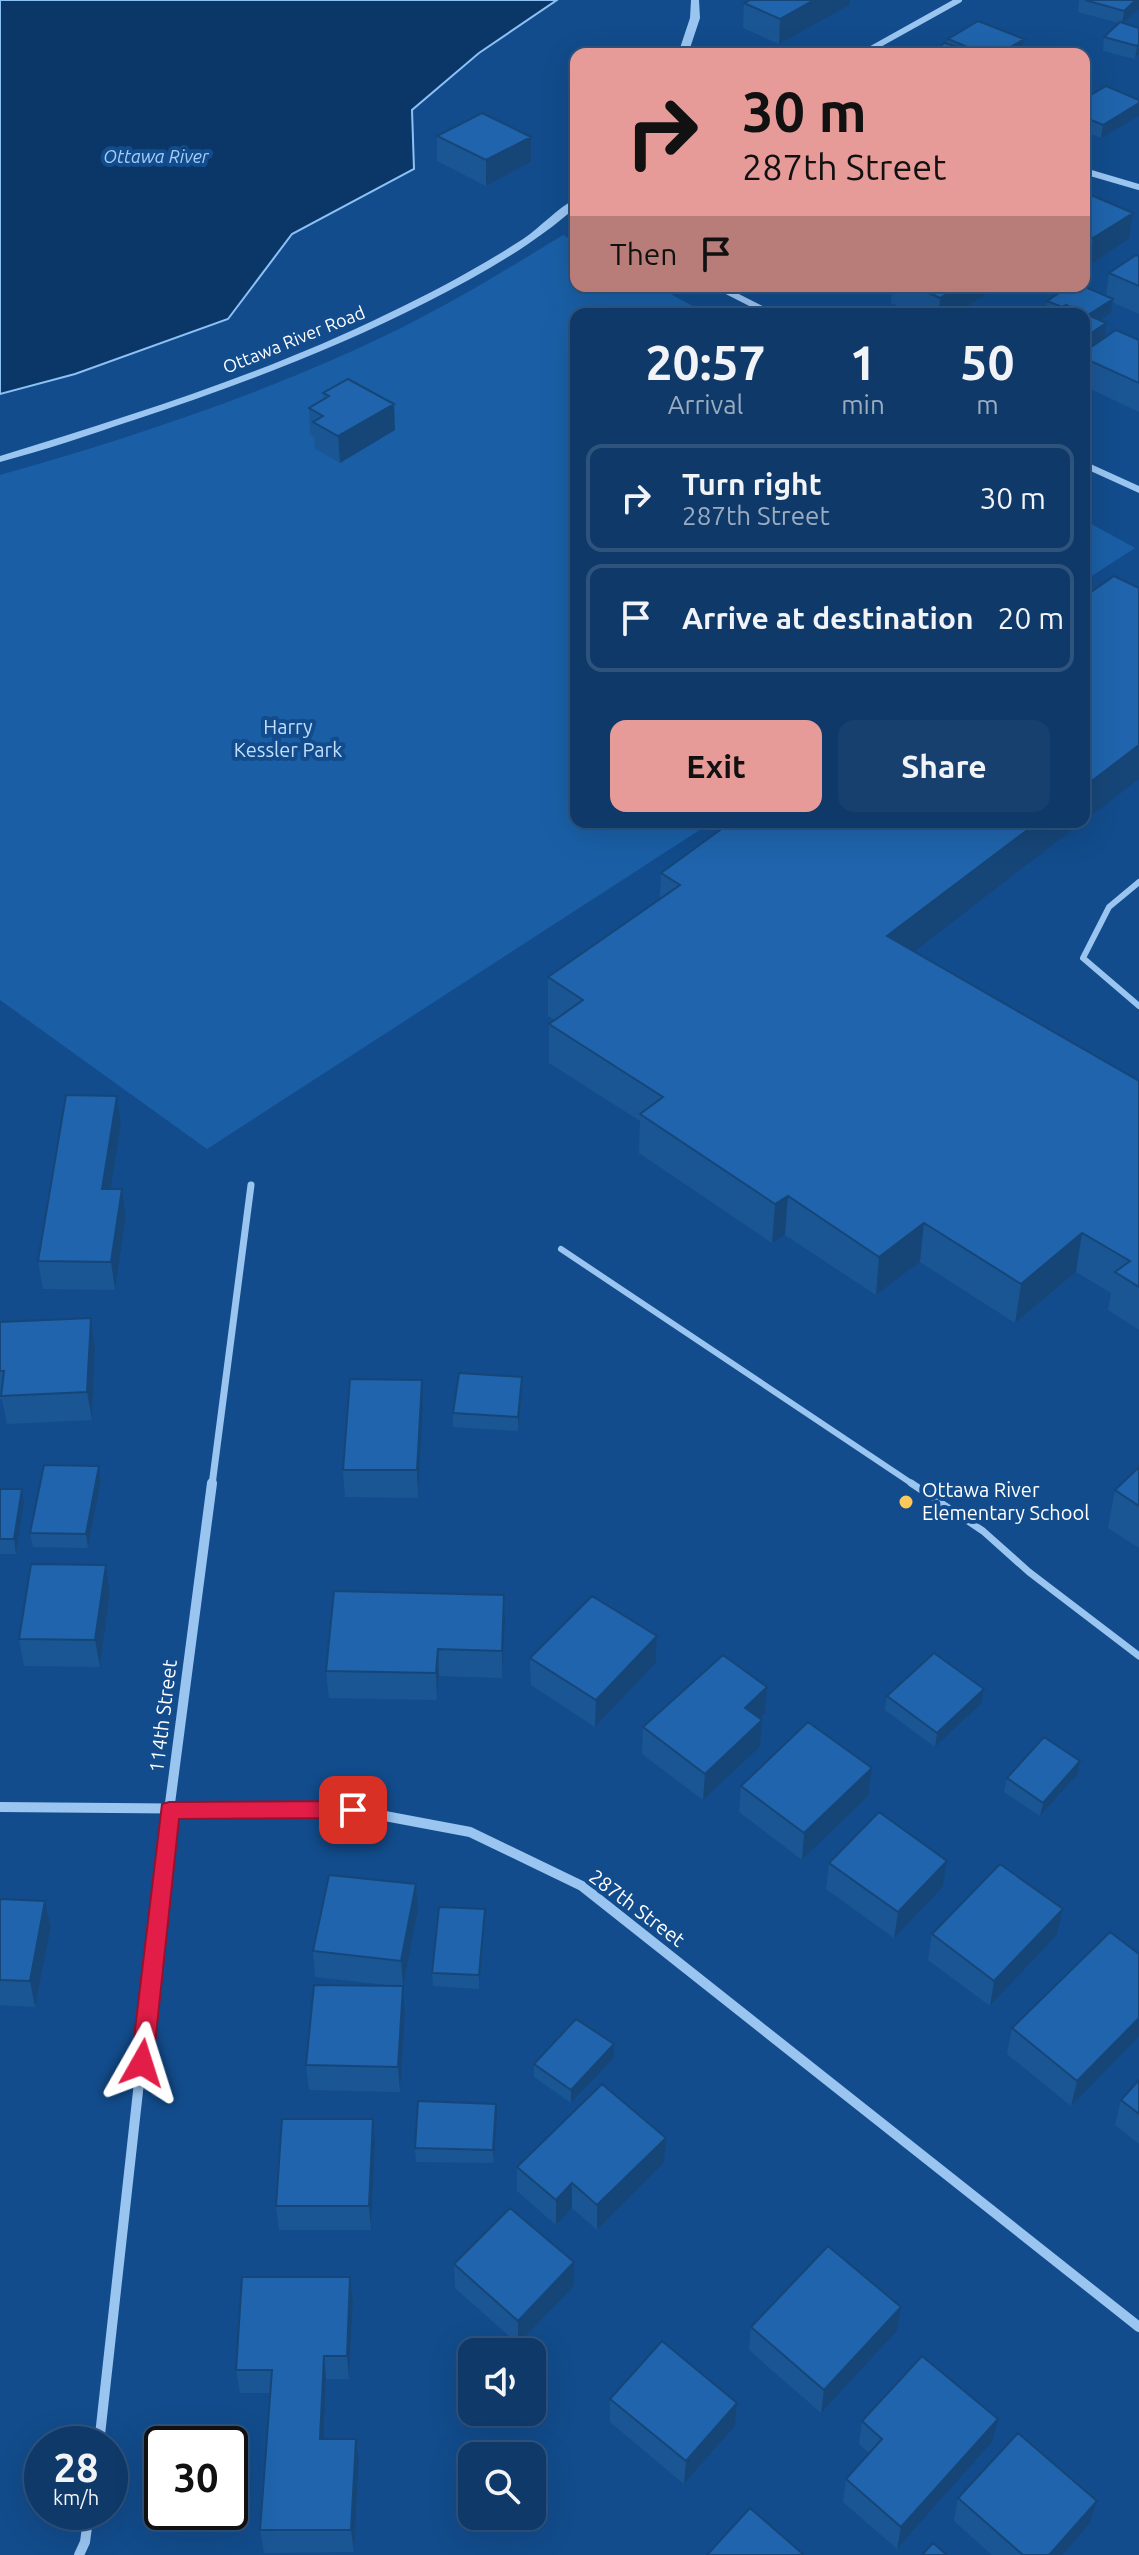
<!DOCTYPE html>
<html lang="en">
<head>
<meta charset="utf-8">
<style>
  body { margin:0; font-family:Ubuntu,sans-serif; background:#17406f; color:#f1f3f6; height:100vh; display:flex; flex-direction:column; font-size:30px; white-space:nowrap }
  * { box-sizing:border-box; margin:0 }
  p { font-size:26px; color:#9bacc0 }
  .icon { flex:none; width:44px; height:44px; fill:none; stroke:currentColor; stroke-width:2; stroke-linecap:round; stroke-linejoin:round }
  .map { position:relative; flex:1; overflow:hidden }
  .sheet { position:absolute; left:570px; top:308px; width:520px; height:520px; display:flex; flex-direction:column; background:#0e3969; border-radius:16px; box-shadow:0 8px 32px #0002,0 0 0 2px #2e537d }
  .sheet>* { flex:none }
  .top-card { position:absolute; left:570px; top:48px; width:520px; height:244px; border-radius:16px; box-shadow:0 8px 32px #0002,0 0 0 2px #2e537d; background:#e69b98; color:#111; overflow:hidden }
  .controls { position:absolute; left:458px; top:2338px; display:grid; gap:16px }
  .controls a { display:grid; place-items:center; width:88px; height:88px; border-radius:16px; background:#0e3969; box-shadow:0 8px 32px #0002,0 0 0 2px #2e537d; font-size:40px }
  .speed { position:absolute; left:24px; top:2426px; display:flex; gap:16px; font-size:40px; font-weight:700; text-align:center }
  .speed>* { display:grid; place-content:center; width:104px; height:104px; border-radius:50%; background:#0e3969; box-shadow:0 8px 32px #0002,0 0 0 2px #2e537d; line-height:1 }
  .speed small { font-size:20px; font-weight:400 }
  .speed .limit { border:4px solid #111; border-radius:12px; background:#fff; color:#111 }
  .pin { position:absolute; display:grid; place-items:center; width:68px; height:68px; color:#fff; margin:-34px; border-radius:16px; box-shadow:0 4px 12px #0006 }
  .me { position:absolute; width:88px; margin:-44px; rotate:6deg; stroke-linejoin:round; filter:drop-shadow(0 0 6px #0008) }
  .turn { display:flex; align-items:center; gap:28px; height:168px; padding:0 40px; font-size:36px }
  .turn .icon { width:104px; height:104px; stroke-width:2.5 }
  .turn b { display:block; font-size:56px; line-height:68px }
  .then { display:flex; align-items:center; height:76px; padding:0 40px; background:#0003; gap:16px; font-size:30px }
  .eta { display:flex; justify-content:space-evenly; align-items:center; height:136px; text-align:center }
  .eta b { font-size:48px; font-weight:600; line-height:56px }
  .button { display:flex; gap:16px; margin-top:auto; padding:16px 40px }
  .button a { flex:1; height:92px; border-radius:16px; background:#e69b98; color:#111; font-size:32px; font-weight:600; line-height:92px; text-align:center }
  .button a+a { background:#17406f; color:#f1f3f6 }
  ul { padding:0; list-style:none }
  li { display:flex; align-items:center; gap:24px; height:108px; margin:0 16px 12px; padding:0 24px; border:4px solid #2e537d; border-radius:16px }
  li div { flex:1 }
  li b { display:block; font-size:30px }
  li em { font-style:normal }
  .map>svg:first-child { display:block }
  .green { fill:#1a5fa6 }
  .water { fill:#0b3768; stroke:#8cc1f5; stroke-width:2 }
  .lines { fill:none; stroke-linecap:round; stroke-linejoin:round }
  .service-far1 { stroke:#9ac5f1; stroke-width:6 }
  .service { stroke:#9ac5f1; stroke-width:7 }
  .minor-far2 { stroke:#9ac5f1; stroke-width:6 }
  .minor-far1 { stroke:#9ac5f1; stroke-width:7 }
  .minor { stroke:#9ac5f1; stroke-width:10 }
  .tertiary { fill:#9ac5f1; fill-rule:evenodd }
  .wall { fill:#1b5694 }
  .shaded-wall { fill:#164678 }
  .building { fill:#1f64ac; stroke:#164678; stroke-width:2 }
  .route { fill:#e11d48; stroke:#92132f; stroke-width:2 }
  .poi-dot { fill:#ffc95a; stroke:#124c8c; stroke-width:3 }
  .labels { text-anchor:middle; stroke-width:8; stroke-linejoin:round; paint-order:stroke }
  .far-water-label { font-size:18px; font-style:italic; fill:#a6cff8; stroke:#124c8c }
  .far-street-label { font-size:18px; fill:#fff; stroke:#124c8c }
  .park-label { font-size:20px; fill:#c1defc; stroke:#124c8c }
  .poi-label { font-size:20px; fill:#fff; stroke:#124c8c; text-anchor:start }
  .street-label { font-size:20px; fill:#fff; stroke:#124c8c }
</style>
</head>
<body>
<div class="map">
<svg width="1139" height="2555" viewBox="0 0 1139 2555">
  <rect width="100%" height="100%" fill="#124c8c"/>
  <path class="green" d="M 563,235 L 576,242 L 576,286 L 656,286 L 707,314 L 576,314 L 576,822 L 712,822 L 207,1149 L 0,1000 L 0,475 C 138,436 276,390 405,326 C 459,299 511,267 563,235 Z
    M 1084,520 L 1135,548 L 1084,581 Z"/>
  <path class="water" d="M 0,0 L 557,0 L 479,53 L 412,110 L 414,169 L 292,234 L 228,319 L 75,374 L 0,394 Z"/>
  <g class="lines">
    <path class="service-far1" d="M 1139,882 L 1109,907 L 1083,958 L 1139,1006
      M 561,1249 L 914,1485"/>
    <path class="service" d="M 911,1483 L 983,1531 L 1029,1572 L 1139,1656"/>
    <path class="minor-far2" d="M 862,54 L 959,0
      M 1084,171 L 1139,187"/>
    <path class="minor-far1" d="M 212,1485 L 251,1185"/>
    <path class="minor" d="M 0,1807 L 353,1810 L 470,1832 L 582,1886 L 1139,2327
      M 99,2444 L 169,1811 L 212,1483
      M 79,2555 L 85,2542 L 89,2512"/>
    <path class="tertiary" d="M 691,0 L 699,0 L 700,18 L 688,54 L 678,54 L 690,18 Z
      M 576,199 L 576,207 C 532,246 480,275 427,302 C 333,350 234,387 134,420 C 89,435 45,450 0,462 L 0,456 C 132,415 265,374 389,313 C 435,291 480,267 523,239 C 540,228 558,207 576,199 Z
      M 710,286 L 723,286 L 778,314 L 765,314 Z
      M 1084,461 L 1139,486 L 1139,493 L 1084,468 Z"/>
  </g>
  <path class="wall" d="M 749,0 L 850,0 L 850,5 L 779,44 L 743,28 L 744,3 Z
    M 1079,0 L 1139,0 L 1139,9 L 1123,23 L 1139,28 L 1139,55 L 1135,59 L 1103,51 L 1104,37 L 1119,23 L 1078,12 Z
    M 948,39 L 1024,39 L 1023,52 L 933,54 L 947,44 Z
    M 1084,99 L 1139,100 L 1101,138 L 1084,131 Z
    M 437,136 L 531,162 L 486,186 L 437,161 Z
    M 1084,192 L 1129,239 L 1090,265 L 1084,262 Z
    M 1139,256 L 1139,314 L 1112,302 L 1111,313 L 1100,320 L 1104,338 L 1139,340 L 1139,412 L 1084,386 L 1084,314 L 1046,314 L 1047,301 L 1106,296 L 1109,273 Z
    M 892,286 L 986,286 L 985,295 L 955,314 L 915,314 L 891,303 Z
    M 323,393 L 394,404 L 395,430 L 340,463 L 315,449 L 314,437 L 310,435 L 309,408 L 324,400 Z
    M 661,873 L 914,952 L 1139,1081 L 1139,1330 L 1108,1310 L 1111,1293 L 1076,1272 L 1015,1323 L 920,1262 L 876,1295 L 785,1235 L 772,1243 L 639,1153 L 640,1121 L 549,1063 L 549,1024 L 555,1020 L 548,1016 L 548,977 L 660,899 Z
    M 121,1124 L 110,1189 L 126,1217 L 115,1290 L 43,1289 L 38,1261 Z
    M 91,1318 L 95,1346 L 92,1420 L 7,1424 L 2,1399 L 0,1399 L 0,1322 Z
    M 522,1391 L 518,1431 L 453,1427 L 453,1413 Z
    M 423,1408 L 418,1498 L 345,1497 L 343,1470 Z
    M 99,1466 L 101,1481 L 88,1548 L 33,1547 L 30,1533 Z
    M 1139,1467 L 1139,1548 L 1108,1528 L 1115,1490 Z
    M 0,1489 L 22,1489 L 24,1503 L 16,1554 L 0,1554 Z
    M 106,1565 L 110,1592 L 100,1667 L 24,1666 L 19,1639 Z
    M 504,1595 L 505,1622 L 502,1678 L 439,1676 L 437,1700 L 329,1698 L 326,1671 Z
    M 657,1636 L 656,1663 L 595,1727 L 531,1685 L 530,1658 Z
    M 984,1689 L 982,1703 L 935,1747 L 885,1710 L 887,1696 Z
    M 765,1714 L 760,1719 L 760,1747 L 703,1800 L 642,1754 L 643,1727 Z
    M 872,1768 L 869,1795 L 802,1860 L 739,1812 L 741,1786 Z
    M 1077,1775 L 1040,1816 L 1004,1792 L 1007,1778 Z
    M 947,1861 L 943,1887 L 894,1938 L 826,1889 L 829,1863 Z
    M 416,1884 L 418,1910 L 403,1986 L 405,2012 L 400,2092 L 309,2090 L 306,2065 L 396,1986 L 315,1977 L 313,1951 Z
    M 0,1899 L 45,1901 L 51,1927 L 35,2007 L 0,2005 Z
    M 1063,1909 L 1057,1935 L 990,2006 L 928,1960 L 932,1934 Z
    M 485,1923 L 479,1989 L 433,1986 L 432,1973 Z
    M 1139,1954 L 1139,2037 L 1071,2106 L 1007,2054 L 1012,2028 Z
    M 614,2058 L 571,2103 L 534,2077 L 534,2064 Z
    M 1139,2080 L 1139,2144 L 1115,2125 L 1121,2100 Z
    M 497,2118 L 494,2163 L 416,2162 L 415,2148 Z
    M 375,2144 L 371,2230 L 279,2230 L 276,2206 Z
    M 664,2163 L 597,2230 L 572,2208 L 556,2225 L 517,2191 L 517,2167 Z
    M 574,2262 L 574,2286 L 518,2344 L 455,2288 L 454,2264 Z
    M 350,2277 L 353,2301 L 349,2379 L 326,2379 L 324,2439 L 356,2439 L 359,2461 L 354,2552 L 264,2553 L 260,2530 L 270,2393 L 240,2393 L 236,2370 Z
    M 751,2327 L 897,2331 L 821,2413 L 749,2350 Z
    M 610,2399 L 737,2403 L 735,2426 L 684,2484 L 610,2422 Z
    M 862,2421 L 992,2442 L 897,2549 L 843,2502 L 846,2479 L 869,2453 L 859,2444 Z
    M 958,2498 L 1097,2501 L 1090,2523 L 1063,2555 L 992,2555 L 954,2521 Z"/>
  <path class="shaded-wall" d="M 814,0 L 850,0 L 850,5 L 779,44 L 780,19 Z
    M 1136,0 L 1139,0 L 1139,9 L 1122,24 L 1124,11 Z
    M 1024,39 L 1023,52 L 1020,54 L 999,54 Z
    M 1139,44 L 1139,55 L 1135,59 L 1137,46 Z
    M 1088,66 L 1087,79 L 1084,83 L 1084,71 Z
    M 1139,103 L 1139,116 L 1101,138 L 1103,125 Z
    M 531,137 L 531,162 L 486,186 L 486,160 Z
    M 1133,213 L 1129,239 L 1090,265 L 1093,238 Z
    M 960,286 L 986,286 L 985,295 L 955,314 L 939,314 L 940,298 Z
    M 1113,299 L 1111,313 L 1084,331 L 1085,317 Z
    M 1106,323 L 1103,350 L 1084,358 L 1084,338 Z
    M 394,404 L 395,430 L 340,463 L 338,436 Z
    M 1139,745 L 1139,779 L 1084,821 L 1084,787 Z
    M 1038,822 L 1082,822 L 884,975 L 887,936 Z
    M 117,1096 L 121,1124 L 106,1217 L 102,1189 Z
    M 122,1189 L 126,1217 L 115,1290 L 111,1262 Z
    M 788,1196 L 785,1235 L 772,1243 L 775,1204 Z
    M 924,1223 L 920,1262 L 876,1295 L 879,1257 Z
    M 1082,1233 L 1076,1272 L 1015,1323 L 1021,1284 Z
    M 91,1318 L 95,1346 L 92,1420 L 87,1392 Z
    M 522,1377 L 522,1391 L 518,1431 L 518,1417 Z
    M 422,1380 L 423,1408 L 418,1498 L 417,1470 Z
    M 99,1466 L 101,1481 L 88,1548 L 86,1534 Z
    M 22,1489 L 24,1503 L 16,1554 L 14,1539 Z
    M 106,1565 L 110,1592 L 100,1667 L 95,1640 Z
    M 504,1595 L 505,1622 L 502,1678 L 502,1651 Z
    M 657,1636 L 656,1663 L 595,1727 L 596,1700 Z
    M 438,1649 L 439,1676 L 437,1700 L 436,1673 Z
    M 767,1687 L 765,1714 L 743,1735 L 745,1708 Z
    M 984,1689 L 982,1703 L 935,1747 L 937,1733 Z
    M 762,1720 L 760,1747 L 703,1800 L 705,1774 Z
    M 1080,1761 L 1077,1775 L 1040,1816 L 1043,1803 Z
    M 872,1768 L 869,1795 L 802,1860 L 804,1833 Z
    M 947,1861 L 943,1887 L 894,1938 L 898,1912 Z
    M 416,1884 L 418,1910 L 403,1987 L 401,1961 Z
    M 45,1901 L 51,1927 L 35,2007 L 30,1981 Z
    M 485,1909 L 485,1923 L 479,1989 L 479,1975 Z
    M 1063,1909 L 1057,1935 L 990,2006 L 994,1981 Z
    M 403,1986 L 405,2012 L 400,2092 L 398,2067 Z
    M 1139,2018 L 1139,2037 L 1071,2106 L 1077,2081 Z
    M 614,2044 L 614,2058 L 571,2103 L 571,2090 Z
    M 496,2104 L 497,2118 L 494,2163 L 493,2150 Z
    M 373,2119 L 375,2144 L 371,2230 L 369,2206 Z
    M 666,2138 L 664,2163 L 597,2230 L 597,2205 Z
    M 572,2183 L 572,2208 L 556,2225 L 556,2200 Z
    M 574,2262 L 574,2286 L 518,2344 L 518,2321 Z
    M 350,2277 L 353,2301 L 349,2379 L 347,2356 Z
    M 901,2307 L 897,2331 L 821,2413 L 824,2390 Z
    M 324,2356 L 326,2379 L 323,2462 L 320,2439 Z
    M 737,2403 L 735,2426 L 684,2484 L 686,2461 Z
    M 998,2419 L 992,2442 L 897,2549 L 901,2527 Z
    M 356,2439 L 359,2461 L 354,2552 L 351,2530 Z
    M 1097,2501 L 1090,2523 L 1063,2555 L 1049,2555 Z"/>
  <path class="building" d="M 750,0 L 814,0 L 780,19 L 744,3 Z
    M 1085,0 L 1136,0 L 1124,11 Z
    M 978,21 L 1024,39 L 999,54 L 984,54 L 948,39 Z
    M 1120,22 L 1139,28 L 1139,44 L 1137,46 L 1104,37 Z
    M 944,43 L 986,54 L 933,54 Z
    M 1106,86 L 1139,100 L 1139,103 L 1103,125 L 1084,117 L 1084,99 Z
    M 482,113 L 531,137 L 486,160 L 437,136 Z
    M 1084,192 L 1133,213 L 1093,238 L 1084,234 Z
    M 1136,255 L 1139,256 L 1139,286 L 1109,273 Z
    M 914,286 L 960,286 L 940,298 Z
    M 1070,286 L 1083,286 L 1113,299 L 1088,315 L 1066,305 L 1062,307 L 1047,301 Z
    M 1066,305 L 1106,323 L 1084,338 L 1084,314 L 1052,314 Z
    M 1116,330 L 1139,340 L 1139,383 L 1084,358 L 1084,352 Z
    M 348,379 L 394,404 L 338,436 L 313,422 L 323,416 L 309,408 L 329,396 L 323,393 Z
    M 1114,576 L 1139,588 L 1139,745 L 1084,787 L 1084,597 Z
    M 731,822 L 1038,822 L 887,936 L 1139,1081 L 1139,1287 L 1115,1272 L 1130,1261 L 1082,1233 L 1021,1284 L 924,1223 L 879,1257 L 788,1196 L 775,1204 L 640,1114 L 663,1097 L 549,1024 L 583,1000 L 548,977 L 680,885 L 661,873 Z
    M 66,1095 L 117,1096 L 102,1189 L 122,1189 L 111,1262 L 38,1261 Z
    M 91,1318 L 87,1392 L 1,1396 L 4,1371 L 0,1371 L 0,1322 Z
    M 459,1373 L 522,1377 L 518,1417 L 453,1413 Z
    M 350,1379 L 422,1380 L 417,1470 L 343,1470 Z
    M 44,1465 L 99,1466 L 86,1534 L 30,1533 Z
    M 1139,1467 L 1139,1506 L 1115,1490 Z
    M 0,1489 L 22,1489 L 14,1539 L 0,1539 Z
    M 31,1564 L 106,1565 L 95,1640 L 19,1639 Z
    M 334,1591 L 504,1595 L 502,1651 L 438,1649 L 436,1673 L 326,1671 Z
    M 592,1596 L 657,1636 L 596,1700 L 530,1658 Z
    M 934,1653 L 984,1689 L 937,1733 L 887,1696 Z
    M 723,1655 L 767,1687 L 745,1708 L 762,1720 L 705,1774 L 643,1727 Z
    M 808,1722 L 872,1768 L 804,1833 L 741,1786 Z
    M 1044,1737 L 1080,1761 L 1043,1803 L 1007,1778 Z
    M 879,1812 L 947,1861 L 898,1912 L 829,1863 Z
    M 1000,1864 L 1063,1909 L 994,1981 L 932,1934 Z
    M 329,1875 L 416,1884 L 401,1961 L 313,1951 Z
    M 0,1899 L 45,1901 L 30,1981 L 0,1980 Z
    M 439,1907 L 485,1909 L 479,1975 L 432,1973 Z
    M 1110,1932 L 1139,1954 L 1139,2018 L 1077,2081 L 1012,2028 Z
    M 314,1985 L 403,1986 L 398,2067 L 306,2065 Z
    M 576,2019 L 614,2044 L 571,2090 L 534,2064 Z
    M 1139,2080 L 1139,2114 L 1121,2100 Z
    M 602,2084 L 666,2138 L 597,2205 L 572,2183 L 556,2200 L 517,2167 Z
    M 418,2101 L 496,2104 L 493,2150 L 415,2148 Z
    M 282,2119 L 373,2119 L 369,2206 L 276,2206 Z
    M 510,2208 L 574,2262 L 518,2321 L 454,2264 Z
    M 828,2246 L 901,2307 L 824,2390 L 751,2327 Z
    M 242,2277 L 350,2277 L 347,2356 L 324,2356 L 320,2439 L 356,2439 L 351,2530 L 260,2530 L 272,2370 L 236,2370 Z
    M 662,2341 L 737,2403 L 686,2461 L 610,2399 Z
    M 922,2356 L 998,2419 L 901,2527 L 846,2479 L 882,2439 L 862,2421 Z
    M 1018,2433 L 1097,2501 L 1049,2555 L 1023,2555 L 958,2498 Z
    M 750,2508 L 804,2555 L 707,2555 Z
    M 933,2543 L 947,2555 L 922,2555 Z"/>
  <path class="route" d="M 353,1801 L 360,1803 L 363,1810 L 360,1816 L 353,1818 L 179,1819 L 153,2063 L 150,2070 L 142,2073 L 134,2070 L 131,2063 L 162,1804 L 169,1802 Z"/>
  <circle class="poi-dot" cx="906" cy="1502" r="8"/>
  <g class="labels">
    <g class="far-water-label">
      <text x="156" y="163">Ottawa River</text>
    </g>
    <g class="far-street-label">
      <text transform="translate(294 340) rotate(-22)" y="6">Ottawa River Road</text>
    </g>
    <g class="park-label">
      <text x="288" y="734">Harry<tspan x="288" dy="23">Kessler Park</tspan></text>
    </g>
    <g class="poi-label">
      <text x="922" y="1497">Ottawa River<tspan x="922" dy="23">Elementary School</tspan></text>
    </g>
    <g class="street-label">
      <text transform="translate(163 1716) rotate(-83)" y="7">114th Street</text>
      <text transform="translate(637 1908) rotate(37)" y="7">287th Street</text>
    </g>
  </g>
</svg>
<div class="controls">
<a><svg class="icon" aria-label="sound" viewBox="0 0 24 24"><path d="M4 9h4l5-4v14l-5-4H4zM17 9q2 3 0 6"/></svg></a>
<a><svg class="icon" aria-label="search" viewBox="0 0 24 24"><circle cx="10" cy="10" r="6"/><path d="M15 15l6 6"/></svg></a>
</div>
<div class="speed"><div>28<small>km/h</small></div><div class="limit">30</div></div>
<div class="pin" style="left:353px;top:1810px;background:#d93025"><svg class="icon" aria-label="arrive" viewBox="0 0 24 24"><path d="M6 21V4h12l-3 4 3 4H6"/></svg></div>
<svg class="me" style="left:142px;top:2063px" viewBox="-20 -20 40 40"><path d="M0-17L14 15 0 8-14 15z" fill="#e11d48" stroke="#fff" stroke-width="4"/></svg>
<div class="top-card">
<div class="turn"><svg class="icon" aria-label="right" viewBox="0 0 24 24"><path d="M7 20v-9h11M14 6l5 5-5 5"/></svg><div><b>30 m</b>287th Street</div></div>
<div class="then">Then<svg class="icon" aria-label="arrive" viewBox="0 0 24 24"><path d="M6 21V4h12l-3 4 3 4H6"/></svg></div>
</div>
<section class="sheet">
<div class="eta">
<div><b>20:57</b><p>Arrival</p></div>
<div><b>1</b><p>min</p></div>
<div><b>50</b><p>m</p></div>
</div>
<ul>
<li><svg class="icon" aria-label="right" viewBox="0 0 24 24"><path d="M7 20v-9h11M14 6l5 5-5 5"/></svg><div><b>Turn right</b><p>287th Street</p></div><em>30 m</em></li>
<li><svg class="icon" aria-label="arrive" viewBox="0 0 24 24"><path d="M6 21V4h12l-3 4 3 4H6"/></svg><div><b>Arrive at destination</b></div><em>20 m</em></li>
</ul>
<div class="button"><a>Exit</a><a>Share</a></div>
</section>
</div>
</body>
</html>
